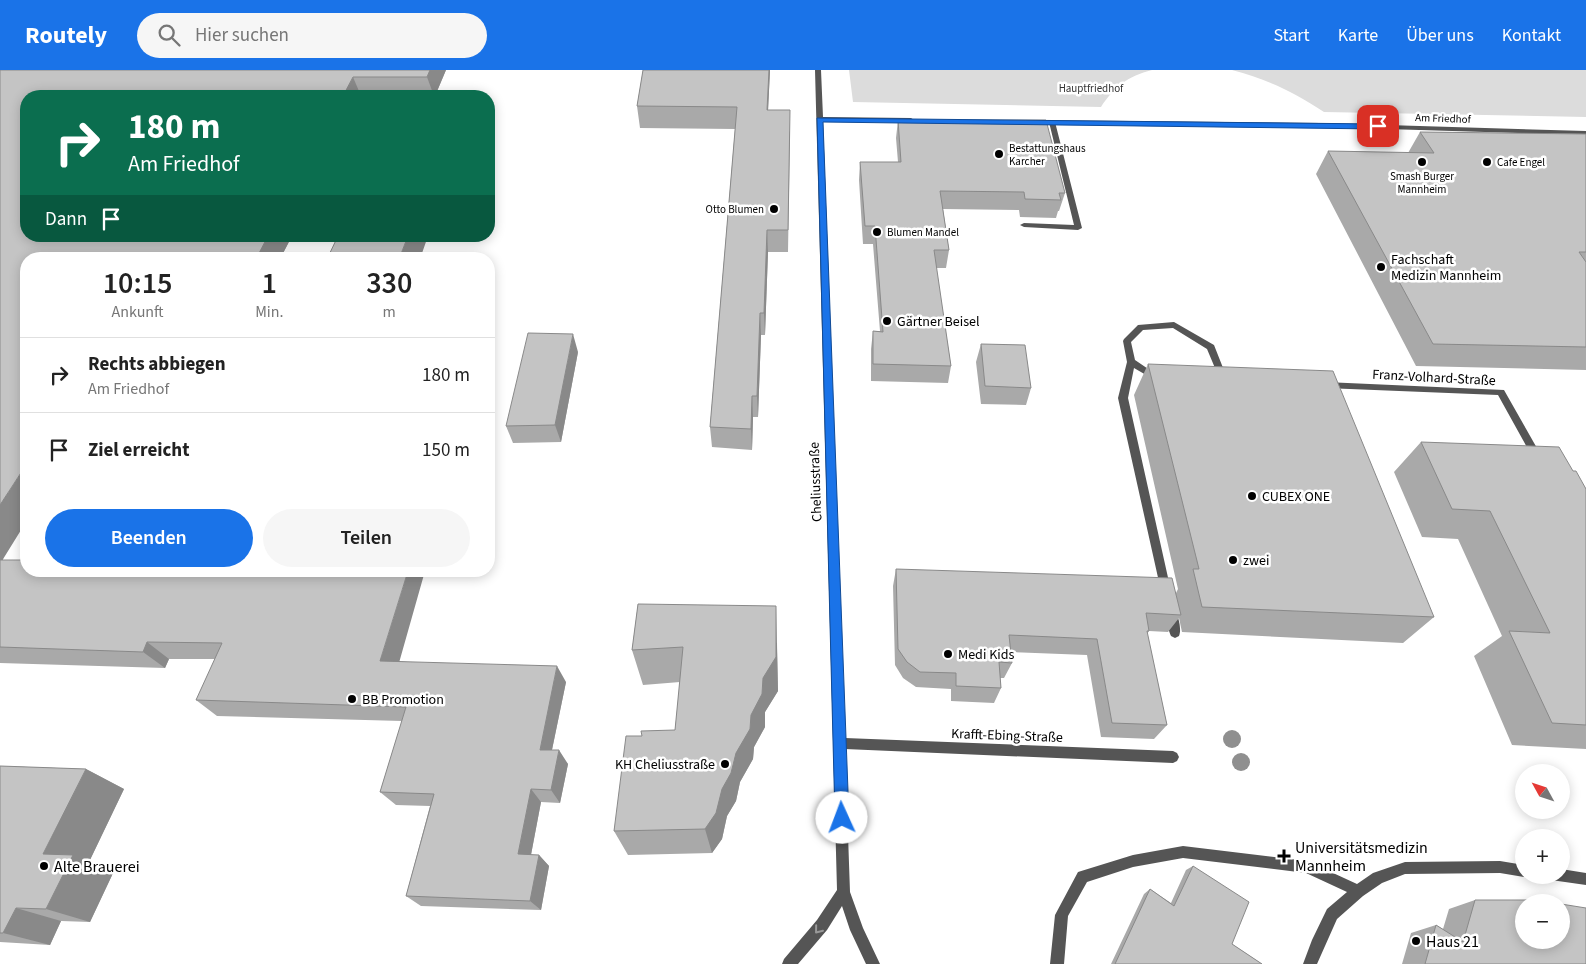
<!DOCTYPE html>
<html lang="de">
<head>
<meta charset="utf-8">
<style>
  body { margin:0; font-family:"Source Sans 3",sans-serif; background:#f6f6f6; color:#222; height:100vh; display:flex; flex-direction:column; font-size:19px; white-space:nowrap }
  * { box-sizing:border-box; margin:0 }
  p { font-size:16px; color:#767676 }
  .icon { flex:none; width:28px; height:28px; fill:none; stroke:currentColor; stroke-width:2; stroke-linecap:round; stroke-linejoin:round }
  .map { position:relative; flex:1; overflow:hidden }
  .drawer { position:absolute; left:20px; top:182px; width:475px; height:325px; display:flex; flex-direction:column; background:#fff; border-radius:20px; box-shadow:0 2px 12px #0003 }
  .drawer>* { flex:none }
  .hud { position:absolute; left:20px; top:20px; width:475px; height:152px; border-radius:20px; box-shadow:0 2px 12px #0003; background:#0b6e4f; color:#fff; overflow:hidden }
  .needle { width:32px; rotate:310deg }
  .tools { position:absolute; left:1515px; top:694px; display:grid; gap:10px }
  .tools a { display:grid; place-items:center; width:55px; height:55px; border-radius:50%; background:#fff; box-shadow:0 2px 12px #0003; font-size:25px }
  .pin { position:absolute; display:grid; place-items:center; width:42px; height:42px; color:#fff; margin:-21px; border-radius:10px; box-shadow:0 2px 8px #0006 }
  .me { position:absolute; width:55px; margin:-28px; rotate:358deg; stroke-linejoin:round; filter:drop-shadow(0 0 4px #0008) }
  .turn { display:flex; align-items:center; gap:18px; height:105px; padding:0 25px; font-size:22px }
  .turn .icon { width:65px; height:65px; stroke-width:2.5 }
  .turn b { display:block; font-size:35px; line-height:42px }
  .then { display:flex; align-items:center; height:48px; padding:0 25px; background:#0003; gap:10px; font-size:19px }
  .eta { display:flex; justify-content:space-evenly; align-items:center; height:85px; text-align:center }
  .eta b { font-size:30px; font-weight:600; line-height:35px }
  .button { display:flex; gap:10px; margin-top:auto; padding:10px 25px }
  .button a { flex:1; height:58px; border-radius:30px; background:#1a73e8; color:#fff; font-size:20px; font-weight:600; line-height:58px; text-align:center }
  .button a+a { background:#f6f6f6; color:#222 }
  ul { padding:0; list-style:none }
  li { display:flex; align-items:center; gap:15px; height:75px; padding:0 25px; border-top:1px solid #e0e0e0 }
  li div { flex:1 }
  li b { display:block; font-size:19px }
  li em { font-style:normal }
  header { display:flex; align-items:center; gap:30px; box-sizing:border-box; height:70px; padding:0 25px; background:#1a73e8; color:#fff }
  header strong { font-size:24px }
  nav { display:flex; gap:28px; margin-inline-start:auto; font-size:18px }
  .search { width:350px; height:45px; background:#f6f6f6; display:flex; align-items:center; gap:12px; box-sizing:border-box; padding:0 18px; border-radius:28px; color:#767676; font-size:19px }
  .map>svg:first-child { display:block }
  .green { fill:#dcdcdc }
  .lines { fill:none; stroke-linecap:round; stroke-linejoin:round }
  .lane { fill:#555; fill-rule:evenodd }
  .street { fill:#555; fill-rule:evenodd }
  .tree { fill:#8f8f8f }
  .wall { fill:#a9a9a9 }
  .shaded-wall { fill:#898989 }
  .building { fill:#c4c4c4; stroke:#898989 }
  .oneway { stroke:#999 }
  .route { fill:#1a73e8; stroke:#114b97 }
  .poi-dot { fill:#000; stroke:#fff; stroke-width:2 }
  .labels { text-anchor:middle; stroke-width:5; stroke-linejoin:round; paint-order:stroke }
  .far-park-label { font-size:11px; fill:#333; stroke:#fff }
  .far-street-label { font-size:11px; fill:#000; stroke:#fff }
  .far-poi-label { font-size:11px; fill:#000; stroke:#fff; text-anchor:start }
  .poi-label { font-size:14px; fill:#000; stroke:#fff; text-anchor:start }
  .street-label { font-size:14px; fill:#000; stroke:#fff }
  .near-poi-label { font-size:16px; fill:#000; stroke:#fff; text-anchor:start }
</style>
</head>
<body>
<header>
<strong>Routely</strong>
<div class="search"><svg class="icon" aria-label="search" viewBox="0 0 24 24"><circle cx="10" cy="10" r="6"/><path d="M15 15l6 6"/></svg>Hier suchen</div>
<nav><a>Start</a><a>Karte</a><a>Über uns</a><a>Kontakt</a></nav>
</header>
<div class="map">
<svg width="1586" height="894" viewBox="0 0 1586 894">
  <rect width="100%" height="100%" fill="#fff"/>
  <path class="green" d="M 849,0 L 1152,0 C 1128,6 1114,17 1101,37 L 853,32 Z
    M 1232,0 L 1586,0 L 1586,47 L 1324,42 C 1293,21 1268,10 1232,0 Z"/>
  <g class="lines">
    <path class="lane" d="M 1052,50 L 1055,52 L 1082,158 L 1078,160 L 1024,157 L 1020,155 L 1024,153 L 1074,155 L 1049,52 Z
      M 1183,776 L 1307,791 L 1357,814 L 1373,803 L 1405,792 L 1500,791 L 1524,795 L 1524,805 L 1529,805 L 1524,807 L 1500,803 L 1405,804 L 1382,813 L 1363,826 L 1337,849 L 1317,894 L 1303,894 L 1312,870 L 1327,839 L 1347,822 L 1306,803 L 1183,788 L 1133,797 L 1087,812 L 1068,846 L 1064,894 L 1050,894 L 1055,845 L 1078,802 L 1133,785 Z
      M 1561,799 L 1586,803 L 1586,815 L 1551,810 L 1550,805 L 1561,805 Z"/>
    <path class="street" d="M 815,0 L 821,0 L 823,47 L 911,48 L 914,50 L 911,52 L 823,51 L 845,668 L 1173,681 L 1177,683 L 1179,687 L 1177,691 L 1173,693 L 845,679 L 850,822 L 863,858 L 880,894 L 866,894 L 850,860 L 842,836 L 827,860 L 798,894 L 782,894 L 784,889 L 817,850 L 837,820 Z
      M 1035,50 L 1321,53 L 1586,61 L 1586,65 L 1321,57 L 1033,53 L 1032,52 Z
      M 1174,252 L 1214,275 L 1227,308 L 1226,310 L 1220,310 L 1207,279 L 1173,258 L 1143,260 L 1131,272 L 1135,290 L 1160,307 L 1156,310 L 1153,309 L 1134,298 L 1128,328 L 1171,521 L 1170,524 L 1166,526 L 1162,524 L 1161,521 L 1118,328 L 1127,292 L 1123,271 L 1124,269 L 1138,255 Z
      M 1325,312 L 1504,320 L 1542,387 L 1537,391 L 1534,390 L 1498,325 L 1325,318 L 1321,315 Z
      M 1171,537 L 1175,539 C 1178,546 1182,559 1179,566 L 1175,568 L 1171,566 C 1168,559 1164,546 1167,539 Z"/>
  </g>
  <g class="tree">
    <circle cx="1232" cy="669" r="9"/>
    <circle cx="1241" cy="692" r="9"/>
  </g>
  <path class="wall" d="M 0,0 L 446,0 L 435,26 L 26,26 L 292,166 L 280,189 L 26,189 L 3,490 L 399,591 L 566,612 L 552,680 L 568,694 L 560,733 L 541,732 L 531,785 L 539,785 L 549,796 L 541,840 L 421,836 L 406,826 L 430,736 L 396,735 L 380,722 L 402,651 L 217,646 L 196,630 L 215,589 L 169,589 L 165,598 L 0,593 Z
    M 643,0 L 770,0 L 768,40 L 790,62 L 788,182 L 768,182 L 765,265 L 761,265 L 758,347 L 753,347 L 752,380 L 712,377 L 710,357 L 735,59 L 640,58 L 637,36 Z
    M 898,50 L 1065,123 L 1059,141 L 1058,141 L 1056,148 L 1020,147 L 1019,140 L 943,139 L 949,180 L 946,198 L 936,198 L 951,296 L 948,313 L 871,311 L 871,279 L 873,261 L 880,261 L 873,174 L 863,174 L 859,110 L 860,92 L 898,92 L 896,68 Z
    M 1420,62 L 1586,64 L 1586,300 L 1416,296 L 1316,104 L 1328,81 L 1408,83 Z
    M 981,274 L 1031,318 L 1026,335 L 981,334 L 976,292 Z
    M 578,282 L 561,372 L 513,373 L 506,356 Z
    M 1148,294 L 1434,547 L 1403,573 L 1182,562 L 1179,548 L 1168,562 L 1149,561 L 1147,564 L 1167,655 L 1154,669 L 1101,667 L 1087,585 L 1010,582 L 1012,593 L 1004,608 L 1000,608 L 1001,618 L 994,633 L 951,631 L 951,619 L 916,617 L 903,608 L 895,595 L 893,516 L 896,499 L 1176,523 L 1178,519 L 1134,325 Z
    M 1421,372 L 1573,401 L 1586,419 L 1586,679 L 1512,675 L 1474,586 L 1502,566 L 1458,469 L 1422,467 L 1394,402 Z
    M 638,534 L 777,573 L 778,621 L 765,642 L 765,657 L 754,677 L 753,689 L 740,712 L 736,731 L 727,746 L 722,769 L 712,783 L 628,785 L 614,761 L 642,666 L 675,660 L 680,612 L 643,615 L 632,580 Z
    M 0,696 L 86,699 L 124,719 L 89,792 L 114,801 L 90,852 L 61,851 L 50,875 L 0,872 Z
    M 1193,796 L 1232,874 L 1262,894 L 1111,894 L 1144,824 L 1150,819 L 1171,833 L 1186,800 Z
    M 1475,830 L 1586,894 L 1402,894 L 1411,863 L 1436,855 L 1443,859 L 1449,839 Z"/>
  <path class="shaded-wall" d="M 430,0 L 446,0 L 435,26 L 434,26 L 427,7 Z
    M 769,0 L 770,0 L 767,62 L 767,40 Z
    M 353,7 L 361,26 L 343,26 Z
    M 767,160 L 768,182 L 765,265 L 764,243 Z
    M 268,166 L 292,166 L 280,189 L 256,189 Z
    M 408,166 L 428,166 L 420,189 L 399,189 Z
    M 760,243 L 761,265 L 758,347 L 757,326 Z
    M 573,264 L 578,282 L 561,372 L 555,355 Z
    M 752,326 L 753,347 L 752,380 L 751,359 Z
    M 26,395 L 26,452 L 0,494 L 0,435 Z
    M 408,501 L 425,501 L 395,607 L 380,591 Z
    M 776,536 L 778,621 L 765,642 L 765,657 L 754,677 L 753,689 L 740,712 L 736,731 L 727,746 L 722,769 L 712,783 L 705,759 L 751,645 L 763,608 Z
    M 147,572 L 169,589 L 165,598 L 143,582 Z
    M 557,596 L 566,612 L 549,694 L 540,680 Z
    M 559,680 L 568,694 L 560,733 L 551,720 Z
    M 86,699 L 124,719 L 89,792 L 114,801 L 90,852 L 46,839 L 43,784 Z
    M 531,719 L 541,732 L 529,795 L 518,784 Z
    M 539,785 L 549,796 L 541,840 L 530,831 Z
    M 16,838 L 61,851 L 50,875 L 3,863 Z"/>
  <path class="building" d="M 0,0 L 430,0 L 427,7 L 353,7 L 343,26 L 26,26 L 26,166 L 268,166 L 256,189 L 26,189 L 26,395 L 0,435 Z
    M 643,0 L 769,0 L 767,40 L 790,40 L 788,160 L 767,160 L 764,243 L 760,243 L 757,326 L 752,326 L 751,359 L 710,357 L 737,37 L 637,36 Z
    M 898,50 L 1046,50 L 1065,123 L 1059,123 L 1061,130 L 1025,129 L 1024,122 L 940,121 L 949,180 L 934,180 L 951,296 L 873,294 L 873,261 L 883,262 L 875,156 L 865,156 L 860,92 L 901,92 Z
    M 1420,62 L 1586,64 L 1586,182 L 1579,182 L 1586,192 L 1586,277 L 1433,274 L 1328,81 L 1434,83 Z
    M 338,166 L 408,166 L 399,189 L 327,189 Z
    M 528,263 L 573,264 L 555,355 L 506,356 Z
    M 981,274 L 1025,275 L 1031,318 L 985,316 Z
    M 1148,294 L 1333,301 L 1434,547 L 1202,537 L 1193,499 L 1199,499 Z
    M 1421,372 L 1559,377 L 1573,401 L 1576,401 L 1586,419 L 1586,655 L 1552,653 L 1509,561 L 1550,563 L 1490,441 L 1452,439 Z
    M 0,490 L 26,490 L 26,501 L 408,501 L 380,591 L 557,596 L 540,680 L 559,680 L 551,720 L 531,719 L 518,784 L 539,785 L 530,831 L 406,826 L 434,724 L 380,722 L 406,637 L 196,630 L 222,573 L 147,572 L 143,582 L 0,577 Z
    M 896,499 L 1172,508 L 1181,545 L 1146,543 L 1149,561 L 1147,561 L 1167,655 L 1112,653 L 1097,569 L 1009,565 L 1012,593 L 999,592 L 1001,618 L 956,616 L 956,603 L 920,602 L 907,592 L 898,579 Z
    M 638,534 L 776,536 L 776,587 L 763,608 L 762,624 L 751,645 L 750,659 L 736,683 L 731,703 L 722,719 L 716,743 L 705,759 L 614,761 L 626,666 L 642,666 L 641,661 L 675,660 L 683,577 L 632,580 Z
    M 0,696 L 86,699 L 43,784 L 73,785 L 46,839 L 16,838 L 3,863 L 0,863 Z
    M 1193,796 L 1249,832 L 1232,874 L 1262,894 L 1115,894 L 1150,819 L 1174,836 Z
    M 1475,830 L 1532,830 L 1553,832 L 1524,832 L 1524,870 L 1561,870 L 1561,834 L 1586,838 L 1586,894 L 1425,894 L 1436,855 L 1463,872 Z"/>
  <defs><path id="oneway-chevron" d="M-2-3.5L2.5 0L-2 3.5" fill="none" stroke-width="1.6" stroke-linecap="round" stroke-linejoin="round" transform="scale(1.25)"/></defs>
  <use class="oneway" href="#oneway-chevron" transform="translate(818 860) rotate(129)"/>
  <path class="route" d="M 817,48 L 1378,54 L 1382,56 L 1378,59 L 823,52 L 849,748 L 847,752 L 842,755 L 837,752 L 835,748 Z"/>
  <g class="poi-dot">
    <circle cx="999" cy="84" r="5"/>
    <circle cx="1422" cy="92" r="5"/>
    <circle cx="1487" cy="92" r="5"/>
    <circle cx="774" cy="139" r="5"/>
    <circle cx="877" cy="162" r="5"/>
    <circle cx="1381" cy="197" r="5"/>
    <circle cx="887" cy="251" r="5"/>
    <circle cx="1252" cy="426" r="5"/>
    <circle cx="1233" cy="490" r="5"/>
    <circle cx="948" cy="584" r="5"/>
    <circle cx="352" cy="629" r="5"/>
    <circle cx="725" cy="694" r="5"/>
    <path d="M1281.5 778.5h5v5h5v5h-5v5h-5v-5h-5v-5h5z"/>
    <circle cx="44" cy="796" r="5"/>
    <circle cx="1416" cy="871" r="5"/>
  </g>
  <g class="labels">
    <g class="far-park-label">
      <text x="1091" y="22">Hauptfriedhof</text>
    </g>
    <g class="far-street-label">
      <text transform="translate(1443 48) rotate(2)" y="4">Am Friedhof</text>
    </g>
    <g class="far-poi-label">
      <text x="1009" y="82">Bestattungshaus<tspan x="1009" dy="13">Karcher</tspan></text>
      <text x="1497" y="96">Cafe Engel</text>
      <text x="1422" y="110" text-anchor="middle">Smash Burger<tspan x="1422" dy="13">Mannheim</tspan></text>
      <text x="764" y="143" text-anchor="end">Otto Blumen</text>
      <text x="887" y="166">Blumen Mandel</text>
    </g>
    <g class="poi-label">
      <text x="1391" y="194">Fachschaft<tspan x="1391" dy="16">Medizin Mannheim</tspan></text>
      <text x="897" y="256">Gärtner Beisel</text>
      <text x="1262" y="431">CUBEX ONE</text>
      <text x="1243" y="495">zwei</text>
      <text x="958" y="589">Medi Kids</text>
      <text x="362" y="634">BB Promotion</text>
      <text x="715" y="699" text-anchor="end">KH Cheliusstraße</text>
    </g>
    <g class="street-label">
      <text transform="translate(1434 307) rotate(3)" y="5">Franz-Volhard-Straße</text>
      <text transform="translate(815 412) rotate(-92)" y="5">Cheliusstraße</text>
      <text transform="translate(1007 665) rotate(2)" y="5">Krafft-Ebing-Straße</text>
    </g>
    <g class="near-poi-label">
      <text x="1295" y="783">Universitätsmedizin<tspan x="1295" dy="18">Mannheim</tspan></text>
      <text x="54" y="802">Alte Brauerei</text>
      <text x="1426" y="877">Haus 21</text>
    </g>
  </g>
</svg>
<div class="tools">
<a><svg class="needle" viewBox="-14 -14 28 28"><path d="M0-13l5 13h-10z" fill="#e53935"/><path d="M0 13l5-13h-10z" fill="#767676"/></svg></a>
<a>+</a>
<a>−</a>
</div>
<div class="pin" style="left:1378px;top:56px;background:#d93025"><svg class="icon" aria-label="arrive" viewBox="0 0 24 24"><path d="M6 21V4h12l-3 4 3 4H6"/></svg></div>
<svg class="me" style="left:842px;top:748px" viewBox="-20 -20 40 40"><circle r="19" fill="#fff"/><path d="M0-13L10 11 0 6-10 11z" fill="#1a73e8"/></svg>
<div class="hud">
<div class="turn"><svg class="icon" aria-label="right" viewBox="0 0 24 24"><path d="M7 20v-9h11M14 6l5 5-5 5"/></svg><div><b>180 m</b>Am Friedhof</div></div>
<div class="then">Dann<svg class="icon" aria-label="arrive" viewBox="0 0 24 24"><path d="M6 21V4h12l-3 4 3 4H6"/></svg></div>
</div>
<section class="drawer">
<div class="eta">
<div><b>10:15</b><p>Ankunft</p></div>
<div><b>1</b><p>Min.</p></div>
<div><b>330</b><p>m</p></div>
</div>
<ul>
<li><svg class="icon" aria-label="right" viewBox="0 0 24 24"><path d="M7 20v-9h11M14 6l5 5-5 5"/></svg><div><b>Rechts abbiegen</b><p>Am Friedhof</p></div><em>180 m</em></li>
<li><svg class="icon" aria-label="arrive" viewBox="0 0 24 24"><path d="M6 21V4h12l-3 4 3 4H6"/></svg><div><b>Ziel erreicht</b></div><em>150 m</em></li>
</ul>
<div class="button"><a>Beenden</a><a>Teilen</a></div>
</section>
</div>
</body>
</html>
